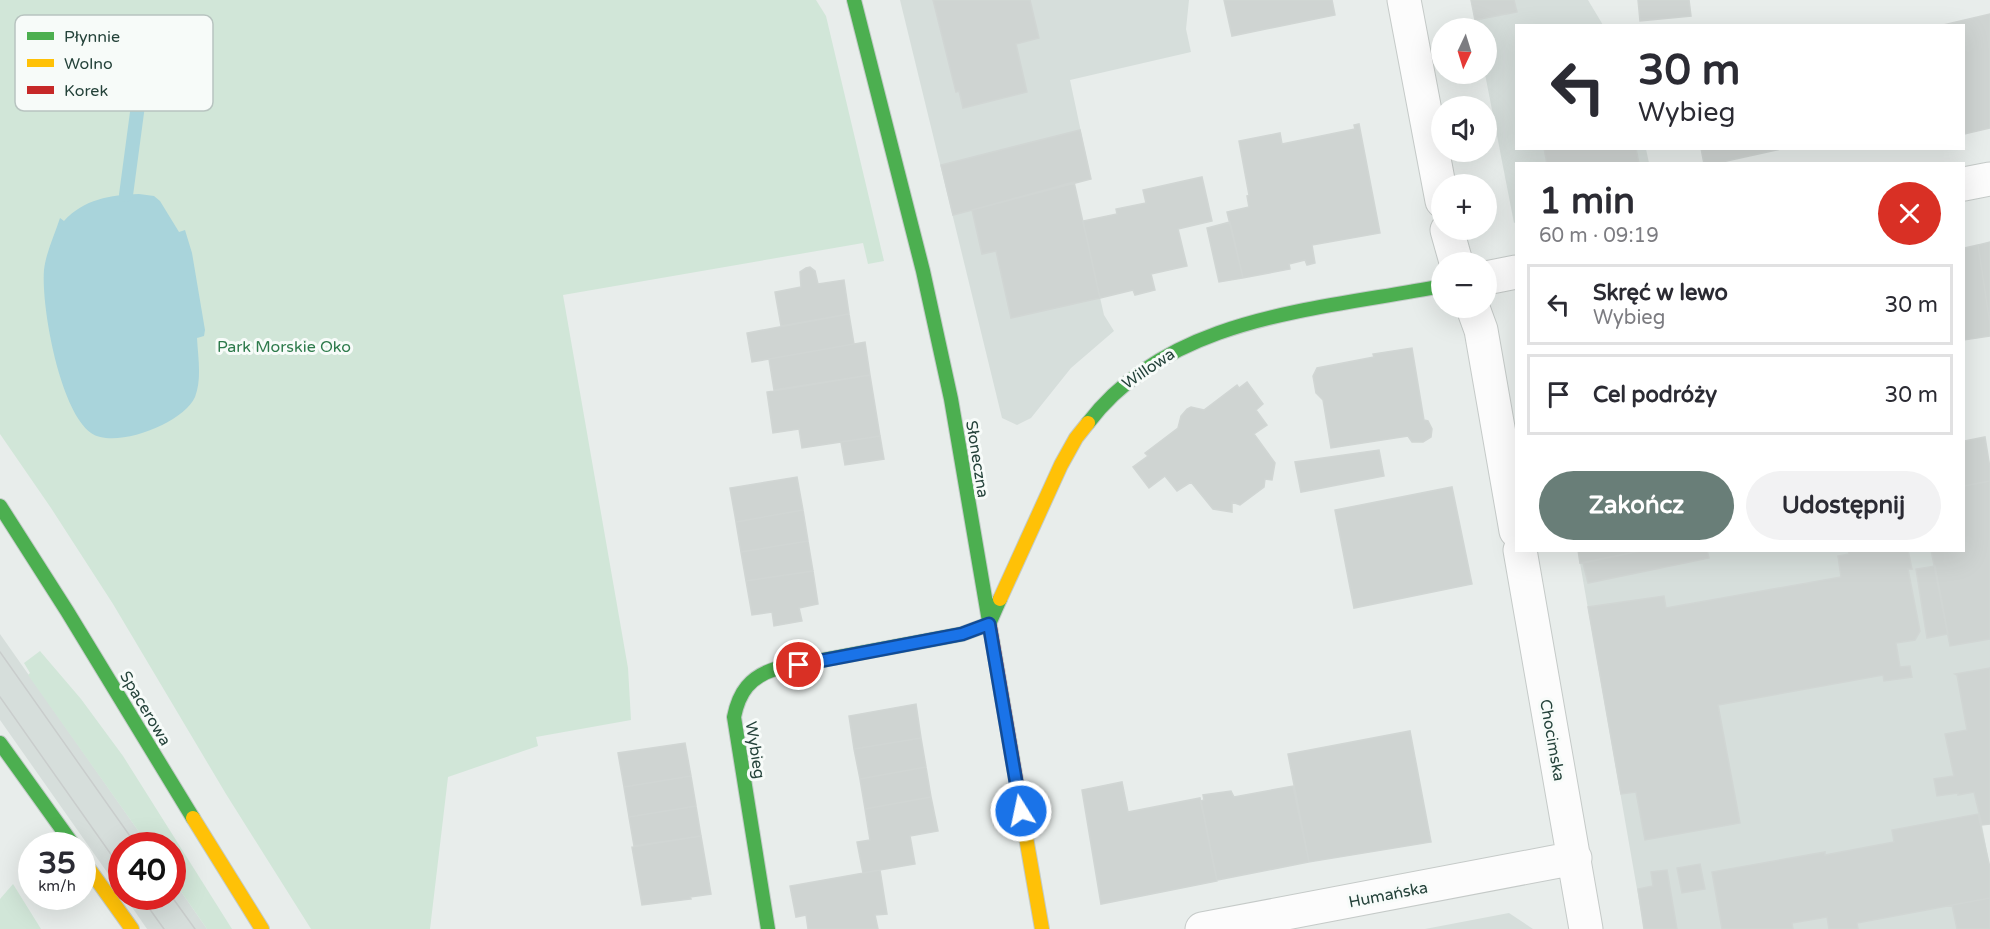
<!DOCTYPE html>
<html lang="pl">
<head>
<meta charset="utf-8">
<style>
  body { margin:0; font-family:"Varela Round",sans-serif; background:#f2f2f3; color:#2b2b33; height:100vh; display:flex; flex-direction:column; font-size:22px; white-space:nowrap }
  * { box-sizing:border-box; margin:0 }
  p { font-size:20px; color:#7c7c81 }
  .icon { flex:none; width:33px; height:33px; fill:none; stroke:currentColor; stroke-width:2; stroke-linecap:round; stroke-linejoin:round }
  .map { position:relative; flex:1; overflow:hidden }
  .sheet { position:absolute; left:1515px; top:162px; width:450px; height:390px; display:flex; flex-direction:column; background:#fff; border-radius:0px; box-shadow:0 6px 24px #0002 }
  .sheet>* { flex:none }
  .top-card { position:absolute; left:1515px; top:24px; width:450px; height:126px; border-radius:0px; box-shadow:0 6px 24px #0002; background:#fff; color:#2b2b33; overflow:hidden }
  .needle { width:39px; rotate:184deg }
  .buttons { position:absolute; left:1431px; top:18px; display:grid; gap:12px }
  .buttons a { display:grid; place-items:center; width:66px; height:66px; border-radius:50%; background:#fff; box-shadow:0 6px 24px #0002; font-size:30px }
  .speed { position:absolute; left:18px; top:832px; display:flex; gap:12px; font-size:30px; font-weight:700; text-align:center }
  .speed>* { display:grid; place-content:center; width:78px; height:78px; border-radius:50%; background:#fff; box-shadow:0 6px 24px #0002; line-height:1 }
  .speed small { font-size:15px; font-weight:400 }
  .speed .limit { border:9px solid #d22; background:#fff; color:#111 }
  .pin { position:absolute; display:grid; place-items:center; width:51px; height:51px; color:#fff; margin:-26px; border:3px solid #fff; border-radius:50%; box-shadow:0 2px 6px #0007 }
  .me { position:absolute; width:66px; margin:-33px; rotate:350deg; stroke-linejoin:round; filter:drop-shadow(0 0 4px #0008) }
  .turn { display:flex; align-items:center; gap:21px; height:126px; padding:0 24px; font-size:27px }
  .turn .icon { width:78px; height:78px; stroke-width:2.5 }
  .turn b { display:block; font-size:42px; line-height:51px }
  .round { display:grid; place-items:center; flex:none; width:63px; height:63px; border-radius:32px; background:#f2f2f3 }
  .overview { display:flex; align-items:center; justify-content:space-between; height:102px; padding:0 24px }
  h1 { font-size:36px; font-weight:700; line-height:45px }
  .action { display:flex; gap:12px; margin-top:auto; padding:12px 24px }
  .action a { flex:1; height:69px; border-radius:36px; background:#697e78; color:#fff; font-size:24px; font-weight:700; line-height:69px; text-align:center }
  .action a+a { background:#f2f2f3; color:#2b2b33 }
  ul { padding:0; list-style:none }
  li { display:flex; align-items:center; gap:18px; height:81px; margin:0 12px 9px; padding:0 12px; border:3px solid #e1e1e2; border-radius:0px }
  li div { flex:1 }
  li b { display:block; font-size:22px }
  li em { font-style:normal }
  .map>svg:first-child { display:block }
  .built { fill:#d6dedb }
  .green { fill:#d1e6d8 }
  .water { fill:#a9d4db }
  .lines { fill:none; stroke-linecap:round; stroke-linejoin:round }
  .stream { stroke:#a9d4db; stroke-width:14 }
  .building { fill:#cfd4d2; stroke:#d1d6d4; stroke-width:1.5 }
  .street-casing { stroke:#c5cac8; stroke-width:35 }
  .fast-casing { stroke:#c3cbc8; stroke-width:16 }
  .slow-casing { stroke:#c3cbc8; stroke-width:16 }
  .jam-casing { stroke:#c3cbc8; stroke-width:16 }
  .street { stroke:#fcfcfc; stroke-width:33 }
  .fast { stroke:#4caf50; stroke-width:14 }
  .slow { stroke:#ffc107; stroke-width:14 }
  .jam { stroke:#c62828; stroke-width:14 }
  .tram { stroke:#c9cdcc; stroke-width:1.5 }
  .route-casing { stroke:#114b97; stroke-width:15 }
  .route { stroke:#1a73e8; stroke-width:10 }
  .labels { text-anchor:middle; stroke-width:6; stroke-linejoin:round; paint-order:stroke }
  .park-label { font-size:16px; fill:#2d7a4b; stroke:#f7fbf9 }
  .street-label { font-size:16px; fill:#24423a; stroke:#f7fbf9 }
  .key { fill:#f7fbf9; stroke:#b8c4c0; stroke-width:1.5 }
  .key-label { font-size:16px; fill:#24423a }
</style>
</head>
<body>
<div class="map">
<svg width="1990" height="929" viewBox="0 0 1990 929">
  <rect width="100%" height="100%" fill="#e8edeb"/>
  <path class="built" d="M 900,0 L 1189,0 L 1186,29 L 1191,52 L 1070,80 L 1091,179 L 1074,183 L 1104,315 L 1114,331 L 1071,368 L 1031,418 L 1017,425 L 1002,418 Z
    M 1471,0 L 1588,0 L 1603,25 L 1516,26 L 1516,148 L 1646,149 L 1649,163 L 1516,164 L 1516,222 L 1514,223 L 1485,74 L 1486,28 L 1477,28 Z
    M 1990,481 L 1990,824 L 1982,825 L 1990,868 L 1990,929 L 1644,929 L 1580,563 L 1645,550 L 1964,550 L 1964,486 Z
    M 0,634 L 149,846 L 122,846 L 121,892 L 0,720 Z
    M 173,880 L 207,929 L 147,929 L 125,897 L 172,897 Z
    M 1509,913 L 1533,929 L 1425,929 Z"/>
  <path class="green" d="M 0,0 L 816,0 L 826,16 L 884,261 L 868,264 L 863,243 L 563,295 L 628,668 L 631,720 L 536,737 L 538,746 L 448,777 L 430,929 L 311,929 L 226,794 L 113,604 L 51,508 L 0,434 Z
    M 40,651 L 81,699 L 123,756 L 232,929 L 207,929 L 173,880 L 172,846 L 149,846 L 28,675 L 30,673 L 24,663 Z
    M 13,884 L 41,929 L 0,929 L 0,899 Z"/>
  <path class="water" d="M 139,194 L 154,196 L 160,201 L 179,232 L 185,230 L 192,253 L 205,330 L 204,336 L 197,338 C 198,357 202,379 195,397 C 184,423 115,450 91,433 C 60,411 41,307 44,270 C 46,252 55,234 60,218 L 64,221 C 84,199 110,195 139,194 Z"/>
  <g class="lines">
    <path class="stream" d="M 126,195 L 146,45"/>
  </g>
  <path class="building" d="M 933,0 L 1030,0 L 1039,38 L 1016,44 L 1027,92 L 963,108 L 959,91 L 956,92 Z
    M 1224,0 L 1332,0 L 1335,15 L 1232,36 Z
    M 1471,0 L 1514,0 L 1517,12 L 1475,20 Z
    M 1638,0 L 1689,0 L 1691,16 L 1640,21 Z
    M 1990,14 L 1990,128 L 1964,134 L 1964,26 L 1939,26 Z
    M 1359,124 L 1380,233 L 1312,245 L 1315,263 L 1307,265 L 1305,260 L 1289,264 L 1290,269 L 1243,278 L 1227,212 L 1249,207 L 1247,196 L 1249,195 L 1239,141 L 1280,133 L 1282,144 L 1355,129 L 1354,125 Z
    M 1080,130 L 1091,179 L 953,215 L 941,165 Z
    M 1544,148 L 1636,148 L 1639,164 L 1547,164 Z
    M 1701,148 L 1785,148 L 1713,164 L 1704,164 Z
    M 1202,177 L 1212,221 L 1178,229 L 1187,266 L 1151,274 L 1155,290 L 1135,295 L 1133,290 L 1100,298 L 1083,221 L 1117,214 L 1116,209 L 1146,203 L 1143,190 Z
    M 1074,182 L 1100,298 L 1011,318 L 996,251 L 982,254 L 972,210 Z
    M 1230,222 L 1243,278 L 1219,282 L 1207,228 Z
    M 1990,242 L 1990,324 L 1978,245 Z
    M 1978,245 L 1990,324 L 1990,336 L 1964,340 L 1964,248 Z
    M 810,267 L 815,271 L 818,284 L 844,280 L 849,314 L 781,326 L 775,292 L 801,287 L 800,272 L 806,268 Z
    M 849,314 L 854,344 L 752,362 L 747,333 Z
    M 865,342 L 870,375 L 774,390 L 769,359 Z
    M 1412,348 L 1424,420 L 1428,421 L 1432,429 L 1431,437 L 1423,442 L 1412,442 L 1408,436 L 1331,448 L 1323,400 L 1316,393 L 1313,376 L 1317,368 L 1374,357 L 1373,354 Z
    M 870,375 L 880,436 L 802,448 L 799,429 L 773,433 L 767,392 Z
    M 1247,382 L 1263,404 L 1256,410 L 1267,425 L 1254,434 L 1275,463 L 1272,480 L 1265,479 L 1264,487 L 1240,505 L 1232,502 L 1232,512 L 1213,509 L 1191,482 L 1177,491 L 1165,476 L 1149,488 L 1133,467 L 1148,456 L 1145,453 L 1178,428 L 1181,416 L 1187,409 L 1191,407 L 1204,410 L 1237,385 L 1239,388 Z
    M 880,436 L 884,459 L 845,465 L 841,442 Z
    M 1985,437 L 1990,468 L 1990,481 L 1964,486 L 1964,441 Z
    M 1379,450 L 1384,476 L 1301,492 L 1295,462 Z
    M 797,477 L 803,510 L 736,522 L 730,488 Z
    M 1990,481 L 1990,639 L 1950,646 L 1931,550 L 1964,550 L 1964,486 Z
    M 1452,487 L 1472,584 L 1354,608 L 1335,510 Z
    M 803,510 L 808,541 L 741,552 L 736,522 Z
    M 808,541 L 813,571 L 746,581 L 741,552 Z
    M 1578,550 L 1645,550 L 1580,563 Z
    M 1645,550 L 1707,550 L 1709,558 L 1588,583 L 1583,563 Z
    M 1848,550 L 1908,550 L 1912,569 L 1908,569 L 1920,631 L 1915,640 L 1896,643 L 1900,667 L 1910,666 L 1912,677 L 1884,681 L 1883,675 L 1718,705 L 1740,823 L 1645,840 L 1636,792 L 1621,794 L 1588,607 L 1664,596 L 1666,608 L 1841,577 L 1838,556 L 1849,554 Z
    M 1935,566 L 1948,634 L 1927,638 L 1916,569 Z
    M 813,571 L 818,604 L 799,608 L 802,621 L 774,626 L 772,612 L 752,615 L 746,581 Z
    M 1990,668 L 1990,824 L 1982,825 L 1974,792 L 1958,795 L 1958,793 L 1937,796 L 1934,779 L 1954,776 L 1945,734 L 1967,730 L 1957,675 L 1955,674 Z
    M 916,704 L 921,738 L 854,749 L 849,716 Z
    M 1410,731 L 1431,842 L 1309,862 L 1288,754 Z
    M 921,738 L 926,767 L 860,779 L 854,749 Z
    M 685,743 L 691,776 L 624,787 L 618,753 Z
    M 926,767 L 931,797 L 865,809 L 860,779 Z
    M 691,776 L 696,806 L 629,817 L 624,787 Z
    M 1122,782 L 1128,812 L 1200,798 L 1217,881 L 1101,904 L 1082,790 Z
    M 1293,786 L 1309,862 L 1217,880 L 1201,801 L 1204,800 L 1203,795 L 1231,791 L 1234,797 Z
    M 931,797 L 938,831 L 910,836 L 915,864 L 863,873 L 857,842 L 870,840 L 865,809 Z
    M 696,806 L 701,836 L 634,846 L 629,817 Z
    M 1978,814 L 1990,868 L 1990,898 L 1857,923 L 1858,929 L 1829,929 L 1827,917 L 1792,923 L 1793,929 L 1722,929 L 1712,872 L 1825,852 L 1825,855 L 1894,842 L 1892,830 Z
    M 701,836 L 711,894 L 690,897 L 691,899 L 642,905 L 632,847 Z
    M 1700,864 L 1705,889 L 1682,893 L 1677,868 Z
    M 880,870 L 887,914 L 875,915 L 878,929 L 808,929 L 806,915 L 796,917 L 790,886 Z
    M 1667,870 L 1677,929 L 1644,929 L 1638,889 L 1653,886 L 1651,872 Z
    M 1990,898 L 1990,929 L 1957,929 L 1952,905 Z"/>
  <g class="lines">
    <g class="street-casing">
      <path id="street" d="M 1404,0 L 1442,201
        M 1964,184 L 1990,179
        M 1447,230 L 1456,262
        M 1486,278 L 1516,272
        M 1473,308 L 1481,330 L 1516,531
        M 1520,550 L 1586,929
        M 1202,929 L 1575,858"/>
    </g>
    <g class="fast-casing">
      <path id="fast" d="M 854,0 L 923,271 L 951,399 L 990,627
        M 1088,423 C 1170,315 1319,310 1442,286
        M 0,506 L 67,611 L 193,818
        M 0,743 L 74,846
        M 768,929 L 734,717 C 739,692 750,677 775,669 L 962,634 L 989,624 L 1000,599"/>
    </g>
    <g class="slow-casing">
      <path id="slow" d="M 1000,599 L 1061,465 L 1076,438 L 1088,423
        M 1020,803 L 1042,929
        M 193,818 L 262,929
        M 82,859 L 132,929"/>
    </g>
    <g class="jam-casing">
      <path id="jam" d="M 990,627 L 1020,803"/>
    </g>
    <use href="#street" class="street"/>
    <use href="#fast" class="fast"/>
    <use href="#slow" class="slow"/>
    <use href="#jam" class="jam"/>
    <path class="tram" d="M 0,652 L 137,846
      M 0,697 L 122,870
      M 141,897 L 164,929
      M 172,897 L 195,929"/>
  </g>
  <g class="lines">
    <g class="route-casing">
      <path id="route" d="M 799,665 L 962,634 L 989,624 L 1021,811"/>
    </g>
    <use href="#route" class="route"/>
  </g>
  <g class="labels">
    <g class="park-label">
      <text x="284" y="352">Park Morskie Oko</text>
    </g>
    <g class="street-label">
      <text transform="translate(1148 368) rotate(-34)" y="6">Willowa</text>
      <text transform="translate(978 459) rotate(81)" y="6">Słoneczna</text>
      <text transform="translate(146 708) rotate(59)" y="6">Spacerowa</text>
      <text transform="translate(1553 740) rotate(80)" y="6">Chocimska</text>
      <text transform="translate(756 750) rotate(81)" y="6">Wybieg</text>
      <text transform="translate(1388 894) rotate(-11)" y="6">Humańska</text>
    </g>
  </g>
  <rect x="15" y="15" width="198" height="96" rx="9" class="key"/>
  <rect x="27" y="32" width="27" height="8" fill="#4caf50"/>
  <rect x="27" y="59" width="27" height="8" fill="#ffc107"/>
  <rect x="27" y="86" width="27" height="8" fill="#c62828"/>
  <g class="key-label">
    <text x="64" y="42">Płynnie</text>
    <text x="64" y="69">Wolno</text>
    <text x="64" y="96">Korek</text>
  </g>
</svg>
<div class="buttons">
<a><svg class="needle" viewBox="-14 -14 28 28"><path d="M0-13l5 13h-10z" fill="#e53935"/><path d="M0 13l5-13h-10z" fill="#7c7c81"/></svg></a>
<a><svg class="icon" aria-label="sound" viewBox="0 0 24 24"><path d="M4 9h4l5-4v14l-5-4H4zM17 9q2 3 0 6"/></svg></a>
<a>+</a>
<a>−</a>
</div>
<div class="speed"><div>35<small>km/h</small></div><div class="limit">40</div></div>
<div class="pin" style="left:799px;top:665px;background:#d93025"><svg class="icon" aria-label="arrive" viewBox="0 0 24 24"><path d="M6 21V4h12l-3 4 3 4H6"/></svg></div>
<svg class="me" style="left:1021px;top:811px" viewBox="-20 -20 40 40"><circle r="17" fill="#1a73e8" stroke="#fff" stroke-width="3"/><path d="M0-11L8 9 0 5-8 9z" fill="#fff"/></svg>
<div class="top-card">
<div class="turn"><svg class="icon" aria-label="left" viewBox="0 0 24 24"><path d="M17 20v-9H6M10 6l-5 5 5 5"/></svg><div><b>30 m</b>Wybieg</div></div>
</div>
<section class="sheet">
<div class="overview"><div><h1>1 min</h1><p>60 m · 09:19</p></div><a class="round" style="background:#d93025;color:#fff"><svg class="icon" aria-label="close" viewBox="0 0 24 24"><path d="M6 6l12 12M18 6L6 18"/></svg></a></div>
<ul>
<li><svg class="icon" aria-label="left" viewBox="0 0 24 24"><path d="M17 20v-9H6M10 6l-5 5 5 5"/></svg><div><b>Skręć w lewo</b><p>Wybieg</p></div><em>30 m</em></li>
<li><svg class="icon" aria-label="arrive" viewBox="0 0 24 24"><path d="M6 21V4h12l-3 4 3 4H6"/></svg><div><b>Cel podróży</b></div><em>30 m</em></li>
</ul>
<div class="action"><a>Zakończ</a><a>Udostępnij</a></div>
</section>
</div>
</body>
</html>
